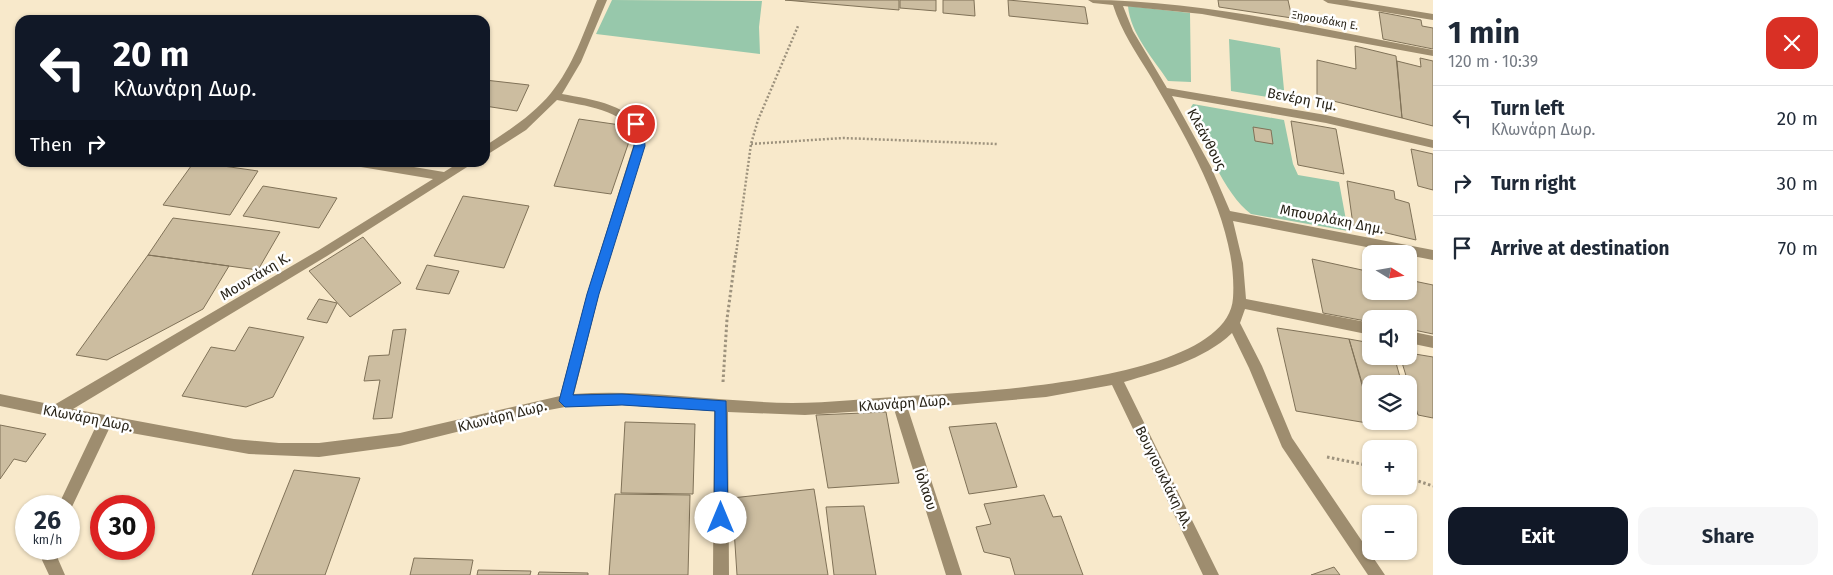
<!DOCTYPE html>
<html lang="en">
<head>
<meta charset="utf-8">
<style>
  body { margin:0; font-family:"Fira Sans",sans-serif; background:#f6f6f7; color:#1f2937; height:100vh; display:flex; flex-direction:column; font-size:19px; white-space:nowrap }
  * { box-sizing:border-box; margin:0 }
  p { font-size:16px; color:#747a83 }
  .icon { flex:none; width:28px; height:28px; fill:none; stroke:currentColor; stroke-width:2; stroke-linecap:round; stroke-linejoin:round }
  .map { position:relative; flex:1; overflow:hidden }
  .panel { display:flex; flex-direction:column; background:#fff; width:400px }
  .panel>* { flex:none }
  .hud { position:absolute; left:15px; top:15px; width:475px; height:152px; border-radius:15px; box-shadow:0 1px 4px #0004; background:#111827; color:#fff; overflow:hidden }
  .needle { width:32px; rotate:101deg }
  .fabs { position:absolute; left:1362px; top:245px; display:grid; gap:10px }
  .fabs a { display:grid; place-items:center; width:55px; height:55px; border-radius:10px; background:#fff; box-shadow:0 1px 4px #0004; font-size:25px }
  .speed { position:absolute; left:15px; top:495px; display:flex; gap:10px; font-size:25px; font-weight:700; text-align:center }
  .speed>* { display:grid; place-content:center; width:65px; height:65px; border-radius:50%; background:#fff; box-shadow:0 1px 4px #0004; line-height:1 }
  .speed small { font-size:12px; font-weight:400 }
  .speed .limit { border:8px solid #d22; background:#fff; color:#111 }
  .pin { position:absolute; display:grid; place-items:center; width:42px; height:42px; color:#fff; margin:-21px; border:2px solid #fff; border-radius:50%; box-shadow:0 1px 5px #0007 }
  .me { position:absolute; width:55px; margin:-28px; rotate:0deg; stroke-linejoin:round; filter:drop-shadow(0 0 4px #0008) }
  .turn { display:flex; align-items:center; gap:18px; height:105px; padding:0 15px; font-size:22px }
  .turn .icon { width:65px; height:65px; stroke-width:2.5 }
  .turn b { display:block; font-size:35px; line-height:42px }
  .then { display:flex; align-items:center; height:48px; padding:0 15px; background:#0003; gap:10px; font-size:19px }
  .round { display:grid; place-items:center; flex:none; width:52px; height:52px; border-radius:15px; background:#f6f6f7 }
  .head { display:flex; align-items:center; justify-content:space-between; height:85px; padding:0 15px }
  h1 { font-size:30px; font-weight:700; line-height:38px }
  .primary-button { display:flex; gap:10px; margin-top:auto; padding:10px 15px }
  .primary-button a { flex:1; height:58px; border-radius:15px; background:#111827; color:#fff; font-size:20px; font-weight:700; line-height:58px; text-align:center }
  .primary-button a+a { background:#f6f6f7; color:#1f2937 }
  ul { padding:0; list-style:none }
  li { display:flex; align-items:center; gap:15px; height:65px; padding:0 15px; border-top:1px solid #e0e1e3 }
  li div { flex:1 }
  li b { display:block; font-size:19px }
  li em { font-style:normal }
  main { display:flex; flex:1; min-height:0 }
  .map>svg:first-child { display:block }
  .green { fill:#97c8ab }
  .building { fill:#ccbda0; stroke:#807258 }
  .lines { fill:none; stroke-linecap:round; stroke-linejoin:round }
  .path-far1 { stroke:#9d927d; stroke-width:2.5; stroke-dasharray:2 2; stroke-linecap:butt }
  .path { stroke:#9d927d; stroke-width:3; stroke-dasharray:2.5 2.5; stroke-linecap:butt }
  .minor { fill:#9e8d6f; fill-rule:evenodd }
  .route { fill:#1a73e8; stroke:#114b97 }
  .labels { text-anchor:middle; stroke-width:5; stroke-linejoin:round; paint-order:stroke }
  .far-street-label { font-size:11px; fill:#282318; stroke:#fff }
  .street-label { font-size:14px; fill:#282318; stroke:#fff }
</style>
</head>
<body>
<main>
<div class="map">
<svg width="1433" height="575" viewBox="0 0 1433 575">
  <rect width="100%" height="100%" fill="#f8e9cb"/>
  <path class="green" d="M 612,0 L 762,1 L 759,27 L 760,54 L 596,34 Z
    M 1128,6 L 1190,13 L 1191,82 L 1168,81 C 1154,60 1130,33 1128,6 Z
    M 1229,39 L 1280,48 L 1285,100 L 1231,91 Z
    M 1193,104 L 1284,120 L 1293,164 L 1298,175 L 1339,182 L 1348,231 L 1251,214 C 1224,194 1202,139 1191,107 Z"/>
  <path class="building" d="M 785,0 L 899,0 L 899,10 Z
    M 900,0 L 936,0 L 936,11 L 900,8 Z
    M 943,0 L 974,0 L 975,16 L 943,13 Z
    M 1008,0 L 1085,7 L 1088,24 L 1009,16 Z
    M 1218,0 L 1288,0 L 1292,18 L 1219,7 Z
    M 1379,12 L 1421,20 L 1422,26 L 1433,28 L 1433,49 L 1383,39 Z
    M 1355,46 L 1396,56 L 1402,118 L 1317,97 L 1317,60 L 1356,69 Z
    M 1420,58 L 1433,61 L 1433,126 L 1402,118 L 1397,61 L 1421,67 Z
    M 485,80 L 529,85 L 517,111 L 485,106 Z
    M 579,119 L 634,127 L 611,194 L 554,186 Z
    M 1291,121 L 1336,129 L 1344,174 L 1298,165 Z
    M 1253,127 L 1271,130 L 1273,144 L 1255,141 Z
    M 1411,149 L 1433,154 L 1433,190 L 1418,186 Z
    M 194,162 L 195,162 L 258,171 L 230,215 L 163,205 Z
    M 1347,181 L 1394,191 L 1395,199 L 1409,203 L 1416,240 L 1353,225 Z
    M 263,186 L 337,198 L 319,228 L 243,216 Z
    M 463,196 L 529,206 L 504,268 L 434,256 Z
    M 173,218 L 280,232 L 258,270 L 148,255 Z
    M 363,237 L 401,283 L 350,317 L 309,271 Z
    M 148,255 L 229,266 L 203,309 L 107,360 L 76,355 Z
    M 1312,259 L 1371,272 L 1371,291 L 1409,291 L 1409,280 L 1433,285 L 1433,334 L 1409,329 L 1409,319 L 1371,319 L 1371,322 L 1323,313 Z
    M 427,265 L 459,271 L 449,294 L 416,289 Z
    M 319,299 L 337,303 L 327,323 L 307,319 Z
    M 249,327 L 304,337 L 273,397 L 246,407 L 182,396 L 211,347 L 235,351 Z
    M 1277,328 L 1349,339 L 1373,424 L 1296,411 Z
    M 406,329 L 392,418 L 373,419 L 380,380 L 364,381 L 369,356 L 389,355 L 393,330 Z
    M 1349,339 L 1371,343 L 1371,356 L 1394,356 L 1402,384 L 1371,384 L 1371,413 Z
    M 1409,353 L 1433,357 L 1433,418 L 1418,415 L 1400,356 L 1409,356 Z
    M 886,412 L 899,483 L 828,488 L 816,415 Z
    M 625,422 L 695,424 L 693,494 L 621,493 Z
    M 996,423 L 1017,487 L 969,494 L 949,427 Z
    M 0,425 L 46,434 L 26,462 L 14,459 L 0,479 Z
    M 294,470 L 360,478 L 325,575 L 252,575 Z
    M 814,489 L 828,575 L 737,575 L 732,498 Z
    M 615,494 L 690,495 L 688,575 L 609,575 Z
    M 1044,495 L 1053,517 L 1061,516 L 1083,575 L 1015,575 L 1010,558 L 984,552 L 976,527 L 991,524 L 984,504 Z
    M 864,506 L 876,575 L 834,575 L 826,507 Z
    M 414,558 L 473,560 L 470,575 L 410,575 Z
    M 1334,567 L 1340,575 L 1311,575 Z
    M 478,570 L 531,571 L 530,575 L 477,575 Z
    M 539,572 L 588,573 L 588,575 L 538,575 Z"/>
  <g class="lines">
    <path class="path-far1" d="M 751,144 L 843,138 L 997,144
      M 736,254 L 751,144 L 758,120 L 798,26"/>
    <path class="path" d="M 723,382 L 727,319 L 736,252
      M 1327,457 L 1371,466
      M 1409,478 L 1433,486"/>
    <path class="minor" d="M 597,0 L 607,0 L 581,62 L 562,94 C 593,100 633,104 646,137 L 599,294 L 574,394 C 647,389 719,402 792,403 C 831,403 870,398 909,396 C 972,392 1228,382 1233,298 C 1238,224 1187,139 1151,77 C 1137,54 1121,31 1113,5 L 1093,3 L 1088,0 C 1203,0 1320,29 1433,50 L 1433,56 L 1202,14 L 1123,6 L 1133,31 L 1167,88 L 1326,115 L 1433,140 L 1433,148 L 1326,123 L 1172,96 L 1211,167 L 1230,211 L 1433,250 L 1433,260 L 1233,221 L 1243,263 L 1246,299 L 1371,323 L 1371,335 L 1245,309 L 1240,323 L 1262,366 L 1292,438 L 1385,575 L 1368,575 L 1282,447 L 1249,368 L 1232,333 C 1204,360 1161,371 1124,382 L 1219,575 L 1203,575 L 1112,385 L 1046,397 L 908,409 L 962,575 L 946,575 L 894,409 L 805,415 L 728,412 L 729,575 L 713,575 L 714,411 L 622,405 L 565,407 L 533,413 L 400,446 L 319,457 L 249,454 L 109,429 L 70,511 L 69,512 L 69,506 L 58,506 L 96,426 L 0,406 L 0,394 L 54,405 L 319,250 L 433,179 L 355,166 L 350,162 L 384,162 L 444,172 L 460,162 L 475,162 L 327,256 L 73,409 L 234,439 L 279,443 L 319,443 L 400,433 L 560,396 L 587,294 L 636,137 C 624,109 584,106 557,100 L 526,130 L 485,156 L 485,146 C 508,131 533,115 551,93 C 573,66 584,32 597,0 Z
      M 1323,0 L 1347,0 L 1433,14 L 1433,20 L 1328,3 Z
      M 1409,331 L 1433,336 L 1433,348 L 1409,343 Z
      M 44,549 L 58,549 L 58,559 L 65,575 L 49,575 L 42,560 Z"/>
  </g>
  <path class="route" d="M 636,120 C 646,125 644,136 645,146 L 599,294 L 573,395 L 622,394 L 726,401 L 728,518 L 726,523 L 721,525 L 716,523 L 714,518 L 715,411 L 622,405 L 565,407 L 559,401 L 587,294 L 634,146 L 635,130 L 631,124 Z"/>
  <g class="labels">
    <g class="far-street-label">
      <text transform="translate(1325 20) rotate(10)" y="4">Ξηρουδάκη Ε.</text>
    </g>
    <g class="street-label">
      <text transform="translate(1302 99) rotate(11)" y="5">Βενέρη Τιμ.</text>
      <text transform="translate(1207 139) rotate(62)" y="5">Κλεάνθους</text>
      <text transform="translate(1332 219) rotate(11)" y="5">Μπουρλάκη Δημ.</text>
      <text transform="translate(255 276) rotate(-31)" y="5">Μουντάκη Κ.</text>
      <text transform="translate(904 403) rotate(-4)" y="5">Κλωνάρη Δωρ.</text>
      <text transform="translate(502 416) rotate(-14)" y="5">Κλωνάρη Δωρ.</text>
      <text transform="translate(88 418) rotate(11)" y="5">Κλωνάρη Δωρ.</text>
      <text transform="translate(1164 477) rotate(64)" y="5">Βουγιουκλάκη Αλ.</text>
      <text transform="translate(926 489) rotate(72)" y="5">Ιόλαου</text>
    </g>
  </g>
</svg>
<div class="fabs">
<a><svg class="needle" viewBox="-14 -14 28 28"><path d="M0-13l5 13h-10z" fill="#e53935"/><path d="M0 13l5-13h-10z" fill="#747a83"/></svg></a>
<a><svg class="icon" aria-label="sound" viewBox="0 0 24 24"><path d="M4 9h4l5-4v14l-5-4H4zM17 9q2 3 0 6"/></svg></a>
<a><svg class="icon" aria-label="layers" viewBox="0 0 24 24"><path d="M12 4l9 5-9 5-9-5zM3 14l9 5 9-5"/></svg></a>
<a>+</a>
<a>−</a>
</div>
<div class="speed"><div>26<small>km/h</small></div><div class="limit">30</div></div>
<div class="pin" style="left:636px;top:124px;background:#d93025"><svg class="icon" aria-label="arrive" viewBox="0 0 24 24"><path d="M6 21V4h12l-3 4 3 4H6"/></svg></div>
<svg class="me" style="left:721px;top:518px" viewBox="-20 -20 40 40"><circle r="19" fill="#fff"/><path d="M0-13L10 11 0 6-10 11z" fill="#1a73e8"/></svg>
<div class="hud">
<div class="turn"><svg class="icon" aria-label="left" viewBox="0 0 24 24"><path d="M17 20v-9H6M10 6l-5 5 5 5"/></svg><div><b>20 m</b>Κλωνάρη Δωρ.</div></div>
<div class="then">Then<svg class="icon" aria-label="right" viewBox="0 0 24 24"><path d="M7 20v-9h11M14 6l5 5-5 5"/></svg></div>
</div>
</div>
<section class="panel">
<div class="head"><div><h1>1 min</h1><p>120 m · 10:39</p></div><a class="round" style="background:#d93025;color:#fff"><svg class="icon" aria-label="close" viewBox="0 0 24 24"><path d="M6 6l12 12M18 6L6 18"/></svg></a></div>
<ul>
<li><svg class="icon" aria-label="left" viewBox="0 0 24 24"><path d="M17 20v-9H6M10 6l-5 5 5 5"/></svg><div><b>Turn left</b><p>Κλωνάρη Δωρ.</p></div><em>20 m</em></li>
<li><svg class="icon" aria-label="right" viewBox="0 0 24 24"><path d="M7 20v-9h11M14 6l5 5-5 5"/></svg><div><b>Turn right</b></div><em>30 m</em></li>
<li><svg class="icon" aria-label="arrive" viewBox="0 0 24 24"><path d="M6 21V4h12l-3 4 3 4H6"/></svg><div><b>Arrive at destination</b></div><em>70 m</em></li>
</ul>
<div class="primary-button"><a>Exit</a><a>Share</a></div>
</section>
</main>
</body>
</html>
